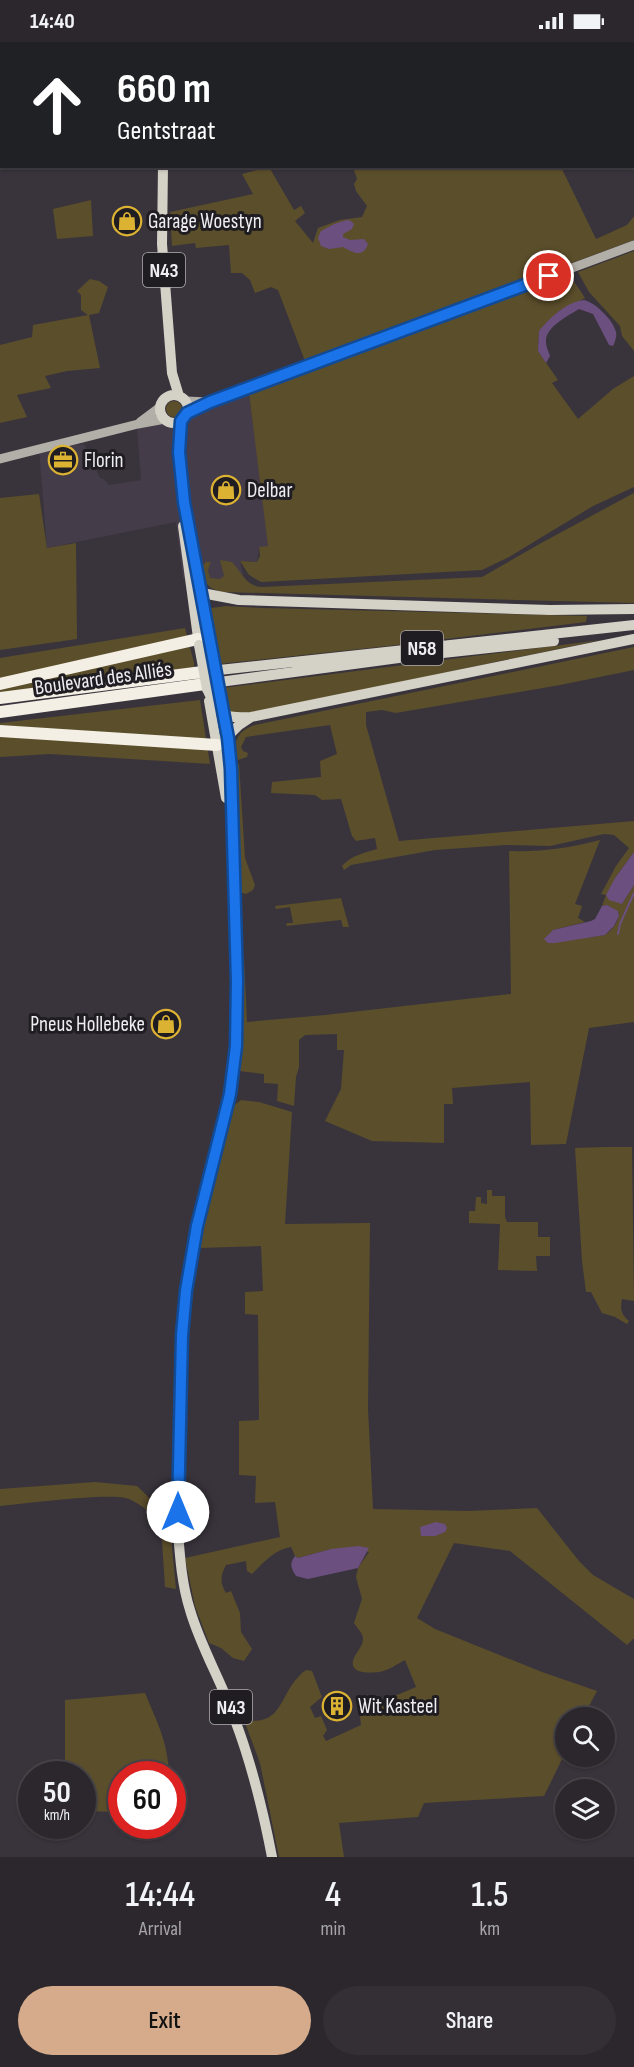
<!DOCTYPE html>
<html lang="en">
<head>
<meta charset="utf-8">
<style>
  body { margin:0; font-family:"Sofia Sans Condensed",sans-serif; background:#332f35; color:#f1f3f6; height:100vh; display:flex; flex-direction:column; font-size:22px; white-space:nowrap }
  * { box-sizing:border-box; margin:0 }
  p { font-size:20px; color:#a6a5aa }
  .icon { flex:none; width:33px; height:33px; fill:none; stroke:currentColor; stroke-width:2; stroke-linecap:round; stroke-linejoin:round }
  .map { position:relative; height:1815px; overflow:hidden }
  .panel { display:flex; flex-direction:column; background:#2b272d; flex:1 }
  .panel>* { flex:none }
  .guide { position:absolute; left:0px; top:0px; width:634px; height:126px; box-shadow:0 2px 4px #0004,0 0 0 2px #474449; background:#202124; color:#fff; overflow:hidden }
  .controls { position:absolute; left:555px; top:1665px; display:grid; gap:12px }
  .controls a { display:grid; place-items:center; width:60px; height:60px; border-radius:50%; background:#2b272d; box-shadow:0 2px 4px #0004,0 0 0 2px #474449; font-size:30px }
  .speed { position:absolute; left:18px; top:1719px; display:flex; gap:12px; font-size:30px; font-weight:700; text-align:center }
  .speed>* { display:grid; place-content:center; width:78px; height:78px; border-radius:50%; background:#2b272d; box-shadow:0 2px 4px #0004,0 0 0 2px #474449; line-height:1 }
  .speed small { font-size:15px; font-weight:400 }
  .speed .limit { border:9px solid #d22; background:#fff; color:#111 }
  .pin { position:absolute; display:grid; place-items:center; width:51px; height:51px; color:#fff; margin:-26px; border:3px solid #fff; border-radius:50%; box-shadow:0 2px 6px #0007 }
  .me { position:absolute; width:66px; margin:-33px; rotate:0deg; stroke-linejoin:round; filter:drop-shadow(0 0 4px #0008) }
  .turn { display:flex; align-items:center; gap:21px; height:126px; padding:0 18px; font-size:27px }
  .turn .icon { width:78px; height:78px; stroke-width:2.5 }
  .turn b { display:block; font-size:42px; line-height:51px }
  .eta { display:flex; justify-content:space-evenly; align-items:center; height:102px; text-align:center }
  .eta b { font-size:36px; font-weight:600; line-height:42px }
  .button { display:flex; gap:12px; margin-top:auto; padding:12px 18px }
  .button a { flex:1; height:69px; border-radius:36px; background:#d6ab8b; color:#111; font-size:24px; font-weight:600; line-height:69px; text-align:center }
  .button a+a { background:#332f35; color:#f1f3f6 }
  .status { display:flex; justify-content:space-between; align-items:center; height:42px; padding:0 30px; background:#2b272d; direction:ltr }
  .status svg { height:16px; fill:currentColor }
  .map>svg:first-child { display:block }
  .built { fill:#443c49 }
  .green { fill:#5b4e2b }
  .water { fill:#6b4f7f }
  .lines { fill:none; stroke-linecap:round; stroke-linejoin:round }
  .stream { stroke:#6b4f7f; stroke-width:2 }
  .secondary { stroke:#b2afa8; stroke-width:9 }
  .primary { stroke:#d4d1c7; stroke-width:10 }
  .highway { stroke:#f3efe4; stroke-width:12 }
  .primary-bridge { stroke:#d4d1c7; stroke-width:10 }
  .route-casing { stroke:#114b97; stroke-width:15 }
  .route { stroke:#1a73e8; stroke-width:10 }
  .labels { text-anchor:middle; stroke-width:6; stroke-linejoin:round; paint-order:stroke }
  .shield { fill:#1f1d21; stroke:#b1afb3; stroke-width:1.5 }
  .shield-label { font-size:20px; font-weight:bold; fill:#efedf2 }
  .poi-label { font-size:21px; fill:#efedf2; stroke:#1f1d21; text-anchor:start }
  .street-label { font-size:21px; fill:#efedf2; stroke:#1f1d21 }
</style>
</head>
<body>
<div class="status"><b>14:40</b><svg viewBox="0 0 49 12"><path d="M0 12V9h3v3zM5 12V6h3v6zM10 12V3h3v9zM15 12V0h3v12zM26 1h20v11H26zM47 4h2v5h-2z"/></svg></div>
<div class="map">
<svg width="634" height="1815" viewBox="0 0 634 1815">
  <rect width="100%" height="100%" fill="#39343c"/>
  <path class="built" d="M 249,351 L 269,505 L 259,505 L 257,520 L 240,519 L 244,537 L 183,537 L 176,480 L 47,506 L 39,407 L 84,402 L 100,436 L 104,437 L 109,443 L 141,438 L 137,387 L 178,377 Z"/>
  <path class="green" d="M 527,0 L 528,1 L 346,1 L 349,0 Z
    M 269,125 L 294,168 L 301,164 L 305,171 L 295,179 L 313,201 L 318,186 L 340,178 L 362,175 L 367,164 L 356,149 L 354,142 L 357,137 L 353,125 L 561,125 L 596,197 L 627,183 L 634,174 L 634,198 L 305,319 L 278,248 L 271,245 L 255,251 L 250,238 L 242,231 L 231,231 L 229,203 L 196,206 L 195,201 L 172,204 L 170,170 L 253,152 L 242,132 Z
    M 91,158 L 93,194 L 57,197 L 53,167 Z
    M 634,209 L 634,309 L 622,294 L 620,284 L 589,250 L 578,230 Z
    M 569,232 L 585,256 L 559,269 L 539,289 L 538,309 L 558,338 L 552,341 L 578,377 L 613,347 L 634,334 L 634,445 L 593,464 L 509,515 L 482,528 L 261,540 L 249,533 L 240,519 L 257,520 L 260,514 L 259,505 L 268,504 L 249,351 Z
    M 90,237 L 99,239 L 108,245 L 99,271 L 89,273 L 100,326 L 67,329 L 45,334 L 51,346 L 17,353 L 27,375 L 0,381 L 0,303 L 32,295 L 33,283 L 88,273 L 81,268 L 81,253 L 77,249 Z
    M166 367a8 8 0 1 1 16 0a8 8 0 1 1-16 0Z
    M 634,451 L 634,561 L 222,550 C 206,546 203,539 202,524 L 206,520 L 211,520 L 208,528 L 210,536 L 220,537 L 224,534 L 220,518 L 232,520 C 242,530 245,544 262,545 L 482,535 L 543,500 Z
    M 39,452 L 47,506 L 76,501 L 77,597 L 0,608 L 0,456 Z
    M 226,564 L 262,566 L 587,574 L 586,580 L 388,604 L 219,622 L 210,572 L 211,566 Z
    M 185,586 L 194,621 L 194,631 L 0,654 L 0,616 Z
    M 601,598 L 248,672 L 231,673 L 227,668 L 223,646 Z
    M 634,605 L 634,628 L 560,643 L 396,671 L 382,668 L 366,670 L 366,683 L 399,799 L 634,779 L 634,810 L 615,836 L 622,862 L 634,843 L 634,980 L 589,986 L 566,1102 L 531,1103 L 530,1040 L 452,1046 L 453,1062 L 444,1062 L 444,1101 L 372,1099 L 325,1079 L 341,1047 L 344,1008 L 337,1008 L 337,992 L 305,993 L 299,998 L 299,1025 L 296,1035 L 294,1064 L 277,1059 L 278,1042 L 264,1041 L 264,1032 L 239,1029 L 242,993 L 242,917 L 244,916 L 247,980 L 325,973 L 511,952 L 509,809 C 541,810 570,806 600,798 L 575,862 L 582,864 L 578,876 L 585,880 L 553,888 L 546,899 L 548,901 L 605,893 C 612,888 619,880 619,871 L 607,863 L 602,864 L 606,853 L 601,852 L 616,824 L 629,806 L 614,793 L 604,792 L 550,804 L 506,803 L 435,808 L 351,823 L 344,828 L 342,824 C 352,813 364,811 377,807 L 375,796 L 356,799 L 352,794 L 341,757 L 322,758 L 315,753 L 271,751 L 272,740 L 321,735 L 320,719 L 337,712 L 330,683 L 246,695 L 241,705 L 243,709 L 248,711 L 247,715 L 238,718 L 235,717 C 234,699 237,689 255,683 Z
    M 200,658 L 210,722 L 50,712 L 0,715 L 0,681 Z
    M 239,722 L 245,816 L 255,843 L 253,848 L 246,852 L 240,850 L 234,723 Z
    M 341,856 L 349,885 L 343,885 L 341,878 L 286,884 L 287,881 L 293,881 L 290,865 L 276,867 L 275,864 Z
    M 241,1058 L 259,1060 L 292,1070 L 285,1182 L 370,1181 L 368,1367 L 373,1467 L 468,1469 L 537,1466 L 579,1519 L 593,1533 L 634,1557 L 634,1596 L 627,1603 L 510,1509 L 454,1501 L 417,1576 L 435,1587 L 542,1630 L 597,1649 L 583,1675 L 566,1676 L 565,1711 L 544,1754 L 424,1761 L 418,1775 L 339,1781 L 344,1815 L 279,1815 L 260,1721 L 244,1678 C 286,1685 278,1648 306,1628 L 312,1629 L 322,1655 L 310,1665 L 315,1676 L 321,1674 L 327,1688 L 323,1694 L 326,1699 L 361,1683 L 360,1674 L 368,1667 L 383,1659 L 416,1645 L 405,1618 C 397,1622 388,1629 379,1630 C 371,1631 350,1632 353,1619 C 355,1611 363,1605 363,1597 C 363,1591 357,1586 354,1581 L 362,1557 L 356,1535 L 358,1526 L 369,1510 L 331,1507 L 298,1516 L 295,1514 L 291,1505 C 275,1507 263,1521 252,1532 L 247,1529 L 246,1519 L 226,1523 C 220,1534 220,1541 226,1551 L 231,1549 L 240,1571 L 241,1590 L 252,1607 L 244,1619 L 233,1616 L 221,1606 L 209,1601 L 195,1564 L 185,1516 L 280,1495 L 275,1460 L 255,1461 L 256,1434 L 239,1433 L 239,1379 L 259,1378 L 258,1273 L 245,1272 L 245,1250 L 263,1249 L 261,1204 L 199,1206 L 212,1139 L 233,1064 Z
    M 604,1105 L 632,1105 L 634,1259 L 622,1257 C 620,1267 621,1272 629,1279 L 627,1282 L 615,1275 L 602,1271 L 591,1250 L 586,1250 L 582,1219 L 575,1106 Z
    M 487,1148 L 492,1148 L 492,1154 L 505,1154 L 505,1175 L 507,1180 L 538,1180 L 538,1195 L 550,1195 L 550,1214 L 536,1214 L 537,1229 L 498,1228 L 500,1182 L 469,1181 L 469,1169 L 475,1169 L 476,1155 L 481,1155 L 481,1161 L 487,1162 Z
    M 95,1440 L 137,1444 L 169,1475 L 176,1547 L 165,1545 L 161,1484 C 155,1474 141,1462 129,1457 C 111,1450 25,1462 0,1464 L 0,1447 Z
    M 145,1651 C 157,1680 168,1700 169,1732 L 122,1732 L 121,1770 L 83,1769 L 82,1732 L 65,1732 L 65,1658 Z"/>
  <path class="water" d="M 347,178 L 351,179 L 354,182 L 352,187 L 343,192 L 343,195 L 350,198 L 364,197 L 368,202 C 363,217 352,210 343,205 L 329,207 L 321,204 L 318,196 L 321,189 L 334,182 Z
    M 584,258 C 596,261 613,278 616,290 C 617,294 615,300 613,304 L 609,303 L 593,272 L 579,267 C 568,274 545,285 546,300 C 546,305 549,310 550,314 L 546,321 L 538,309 L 539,289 C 551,275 566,260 584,258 Z
    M 634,810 L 634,843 L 622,862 L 609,858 L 606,853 L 615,836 Z
    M 607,863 L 618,869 L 619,874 L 614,884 L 605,893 L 555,901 L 548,901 L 544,897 L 553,888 L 591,879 L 595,877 L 602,864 Z
    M 436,1480 L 445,1482 L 447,1486 L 445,1490 L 435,1494 L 421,1494 L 420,1485 Z
    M 358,1504 L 369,1506 L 358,1526 L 308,1537 L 296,1534 C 291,1526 289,1522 295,1514 L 298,1516 L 331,1507 Z"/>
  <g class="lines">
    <path class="stream" d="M 618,892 L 620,882 L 634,851"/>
    <path class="secondary" d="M 186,359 L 208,360
      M 187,371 L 213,359 L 634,203
      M 140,380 L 160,365
      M 0,417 L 138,382 L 165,377"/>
    <path class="primary" d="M 174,2 L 174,0
      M 163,124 L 162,202 L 172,331 L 179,354
      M160 367a14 14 0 1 1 28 0a14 14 0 1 1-28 0Z
      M 181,379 L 179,410 L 184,460 L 214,616
      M 183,484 L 199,603
      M 202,551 L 239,558 L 550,568 L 634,567
      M 210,629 L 634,583
      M 212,641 L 406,615 L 554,599
      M 207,647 C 219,673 222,677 251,675 L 634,597
      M 219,649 L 228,696 L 231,727 L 237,939 L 236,1004 L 230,1052 L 197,1184 L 186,1249 L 182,1293 L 178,1490 C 180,1516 182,1543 190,1568 C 201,1606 222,1640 235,1678 C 252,1723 263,1768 272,1815
      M 209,659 L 226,756
      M 224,698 L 239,683 L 251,675"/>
    <path class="highway" d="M 0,642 L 198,597
      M 0,656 L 210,629
      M 0,670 L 212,641
      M 0,689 L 217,703"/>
    <path class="primary-bridge" d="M 199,603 L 207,647
      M 214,616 L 219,649"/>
  </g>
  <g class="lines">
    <g class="route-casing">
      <path id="route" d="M 178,1470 L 182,1293 L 186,1249 L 197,1184 L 230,1052 L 236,1004 L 237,939 L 231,727 L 228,696 L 184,460 L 179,410 L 181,379 L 187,371 L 210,360 L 549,234"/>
    </g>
    <use href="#route" class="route"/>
  </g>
  <defs>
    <g id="shop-ring" transform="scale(1.5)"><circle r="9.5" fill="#1f1d21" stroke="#dcb233" stroke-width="1.5"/><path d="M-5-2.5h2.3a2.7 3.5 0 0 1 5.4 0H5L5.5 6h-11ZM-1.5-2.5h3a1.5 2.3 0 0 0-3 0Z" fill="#dcb233"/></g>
    <g id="office-ring" transform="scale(1.5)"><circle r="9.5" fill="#1f1d21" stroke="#dcb233" stroke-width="1.5"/><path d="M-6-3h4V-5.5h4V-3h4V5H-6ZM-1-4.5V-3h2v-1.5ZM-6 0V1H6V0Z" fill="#dcb233"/></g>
    <g id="building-ring" transform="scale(1.5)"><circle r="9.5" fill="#1f1d21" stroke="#dcb233" stroke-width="1.5"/><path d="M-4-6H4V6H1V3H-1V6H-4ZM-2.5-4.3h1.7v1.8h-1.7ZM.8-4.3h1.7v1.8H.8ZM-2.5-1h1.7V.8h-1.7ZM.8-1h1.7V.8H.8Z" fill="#dcb233"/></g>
  </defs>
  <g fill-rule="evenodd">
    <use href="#shop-ring" x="127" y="179"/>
    <use href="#office-ring" x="63" y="418"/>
    <use href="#shop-ring" x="226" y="448"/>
    <use href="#shop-ring" x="166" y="982"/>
    <use href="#building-ring" x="337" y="1664"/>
  </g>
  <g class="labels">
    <g class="shield">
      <rect x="143" y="211" width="42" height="34" rx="4.5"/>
      <rect x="401" y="589" width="42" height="34" rx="4.5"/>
      <rect x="210" y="1648" width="42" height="34" rx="4.5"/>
    </g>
    <g class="shield-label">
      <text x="164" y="235">N43</text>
      <text x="422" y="613">N58</text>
      <text x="231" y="1672">N43</text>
    </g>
    <g class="poi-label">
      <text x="148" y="186">Garage Woestyn</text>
      <text x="84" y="425">Florin</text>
      <text x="247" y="455">Delbar</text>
      <text x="145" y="989" text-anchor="end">Pneus Hollebeke</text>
      <text x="358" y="1671">Wit Kasteel</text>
    </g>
    <g class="street-label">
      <text transform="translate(103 636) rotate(-8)" y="7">Boulevard des Alliés</text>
    </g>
  </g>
</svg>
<div class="controls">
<a><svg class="icon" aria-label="search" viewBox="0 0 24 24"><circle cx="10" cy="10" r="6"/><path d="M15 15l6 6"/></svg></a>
<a><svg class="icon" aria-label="layers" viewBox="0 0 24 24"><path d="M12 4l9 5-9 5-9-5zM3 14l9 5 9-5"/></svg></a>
</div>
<div class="speed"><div>50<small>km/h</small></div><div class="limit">60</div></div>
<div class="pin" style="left:549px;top:234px;background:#d93025"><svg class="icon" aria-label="arrive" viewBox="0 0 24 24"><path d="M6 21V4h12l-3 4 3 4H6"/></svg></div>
<svg class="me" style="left:178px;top:1470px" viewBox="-20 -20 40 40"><circle r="19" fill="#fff"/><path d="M0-13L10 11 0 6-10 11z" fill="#1a73e8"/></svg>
<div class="guide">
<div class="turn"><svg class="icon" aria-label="ahead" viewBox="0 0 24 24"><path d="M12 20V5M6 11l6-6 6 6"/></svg><div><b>660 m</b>Gentstraat</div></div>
</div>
</div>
<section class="panel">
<div class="eta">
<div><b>14:44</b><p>Arrival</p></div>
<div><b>4</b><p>min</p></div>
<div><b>1.5</b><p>km</p></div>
</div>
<div class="button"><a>Exit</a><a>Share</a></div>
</section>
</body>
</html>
